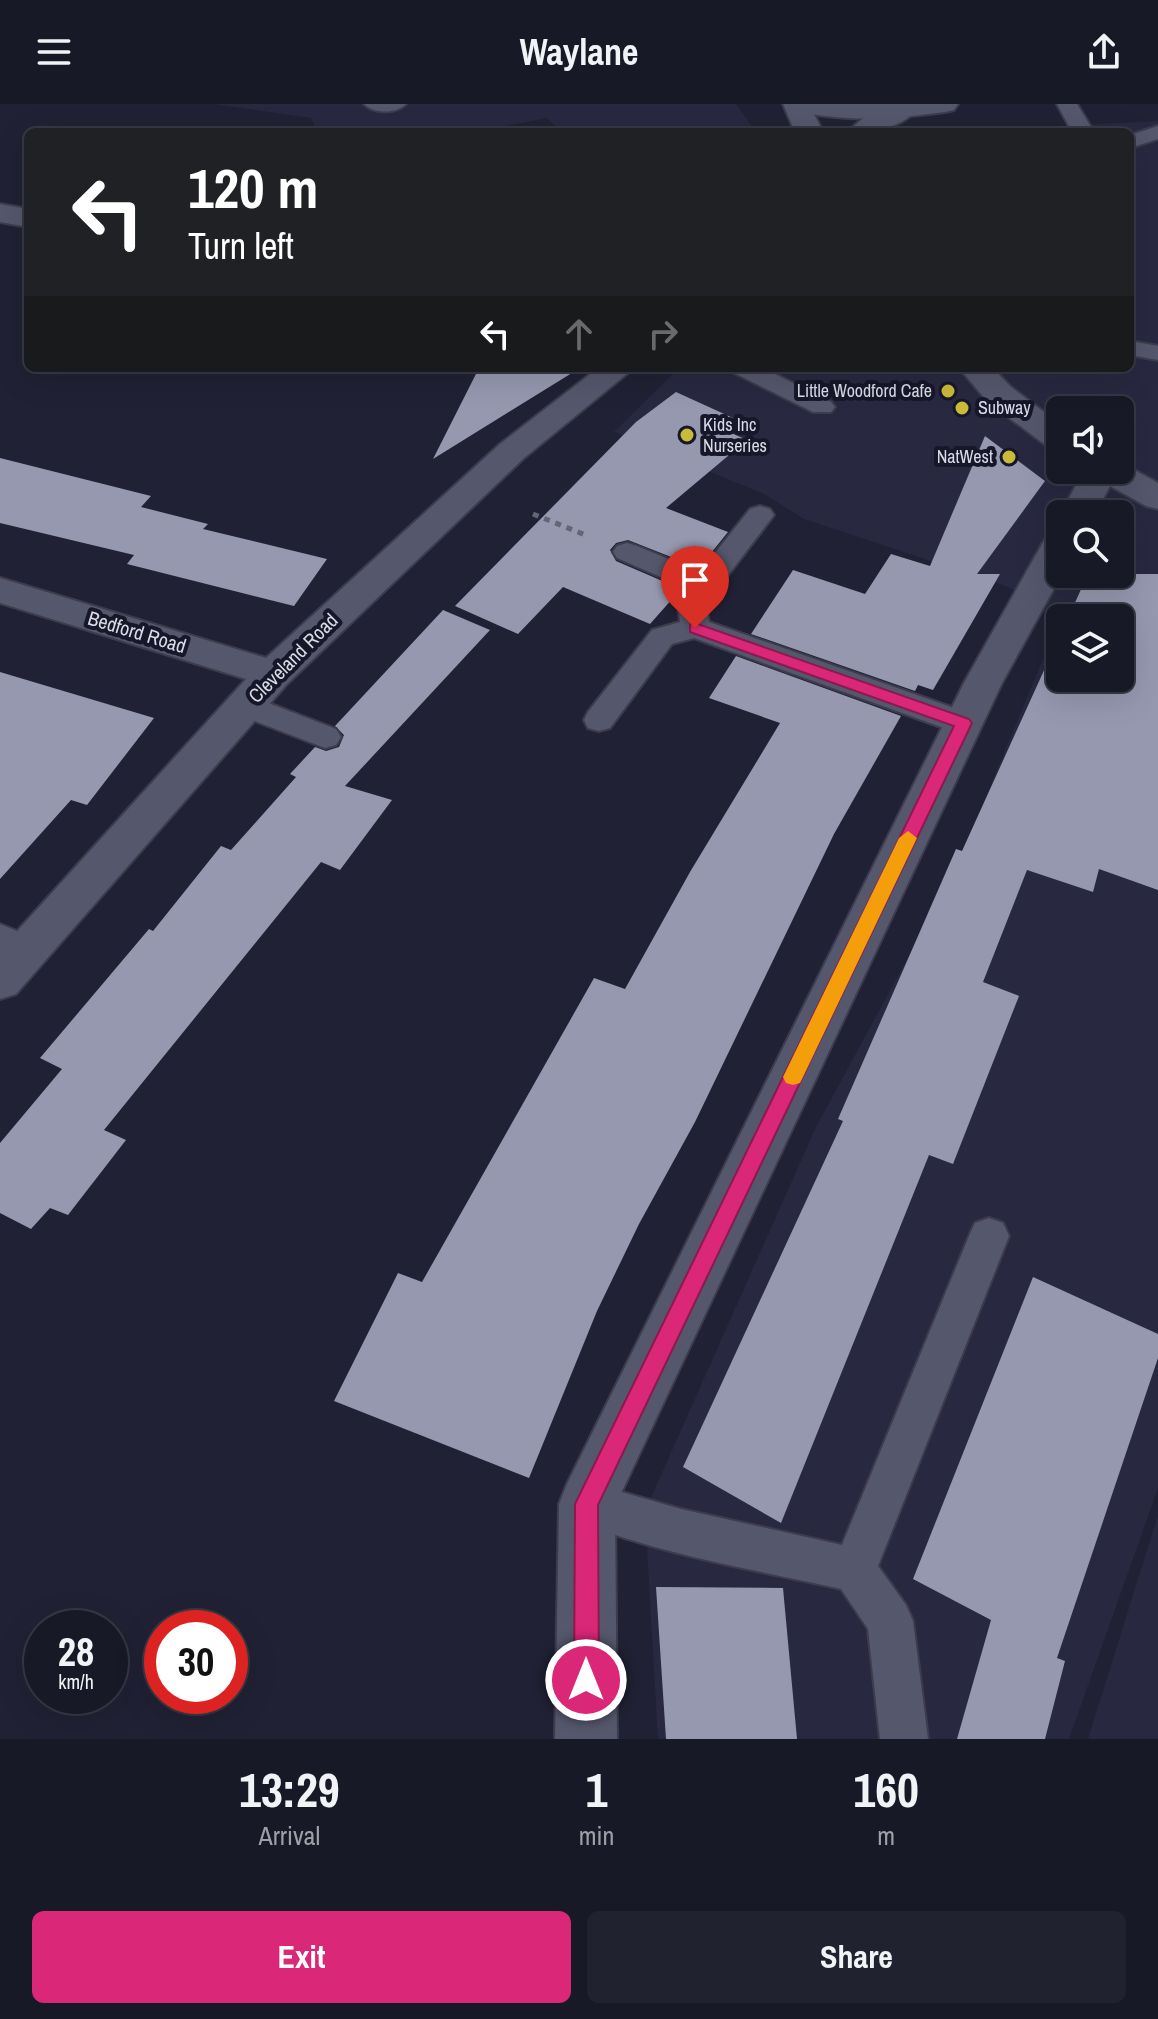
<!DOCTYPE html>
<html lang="en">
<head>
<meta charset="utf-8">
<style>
  body { margin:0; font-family:"Archivo Narrow",sans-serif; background:#21222f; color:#f1f3f6; height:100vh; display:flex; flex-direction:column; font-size:30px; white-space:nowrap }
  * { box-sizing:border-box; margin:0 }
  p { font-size:26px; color:#9fa0a7 }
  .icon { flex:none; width:44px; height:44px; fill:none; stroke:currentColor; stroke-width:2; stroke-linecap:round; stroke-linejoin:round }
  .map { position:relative; height:1635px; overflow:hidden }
  .details { display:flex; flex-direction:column; background:#181927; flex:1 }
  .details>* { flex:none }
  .guide { position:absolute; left:24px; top:24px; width:1110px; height:244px; border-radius:12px; box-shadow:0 8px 32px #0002,0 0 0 2px #363844; background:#202124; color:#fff; overflow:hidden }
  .tools { position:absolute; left:1046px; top:292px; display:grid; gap:16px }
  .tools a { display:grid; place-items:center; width:88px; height:88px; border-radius:12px; background:#181927; box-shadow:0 8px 32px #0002,0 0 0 2px #363844; font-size:40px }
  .speed { position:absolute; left:24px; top:1506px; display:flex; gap:16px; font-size:40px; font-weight:700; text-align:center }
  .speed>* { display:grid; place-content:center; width:104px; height:104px; border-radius:50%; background:#181927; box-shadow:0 8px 32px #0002,0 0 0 2px #363844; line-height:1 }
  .speed small { font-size:20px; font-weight:400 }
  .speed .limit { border:12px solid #d22; background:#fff; color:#111 }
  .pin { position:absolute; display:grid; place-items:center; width:68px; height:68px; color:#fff; margin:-82px -34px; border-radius:50% 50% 50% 0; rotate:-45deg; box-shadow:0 0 8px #0007 }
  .pin .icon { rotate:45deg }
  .me { position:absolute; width:88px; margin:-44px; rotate:0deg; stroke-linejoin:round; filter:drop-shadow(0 0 6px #0008) }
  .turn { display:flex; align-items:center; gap:28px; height:168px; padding:0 32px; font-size:36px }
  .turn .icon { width:104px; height:104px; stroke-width:2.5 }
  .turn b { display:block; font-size:56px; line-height:68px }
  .lanes { display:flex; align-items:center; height:76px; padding:0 32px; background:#0003; justify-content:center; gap:40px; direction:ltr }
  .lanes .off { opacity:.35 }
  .eta { display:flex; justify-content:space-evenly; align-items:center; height:136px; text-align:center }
  .eta b { font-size:48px; font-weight:700; line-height:56px }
  .action { display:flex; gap:16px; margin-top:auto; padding:16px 32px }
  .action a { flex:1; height:92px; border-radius:12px; background:#db2777; color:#fff; font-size:32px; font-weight:700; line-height:92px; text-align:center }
  .action a+a { background:#21222f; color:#f1f3f6 }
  header { display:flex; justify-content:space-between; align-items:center; height:104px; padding:0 32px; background:#181927; font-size:36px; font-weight:700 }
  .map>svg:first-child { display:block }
  .built { fill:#282941; fill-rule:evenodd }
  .building { fill:#9698b0 }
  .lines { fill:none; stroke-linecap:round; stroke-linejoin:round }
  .service-casing { stroke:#3c3c4c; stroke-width:4 }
  .minor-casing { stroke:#3c3c4c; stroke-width:4 }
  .secondary-casing { stroke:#3c3c4c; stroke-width:4 }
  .path { stroke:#646576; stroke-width:5; stroke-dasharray:6 6; stroke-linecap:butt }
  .service { fill:#55576d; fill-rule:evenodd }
  .minor { fill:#55576d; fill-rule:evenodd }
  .secondary { fill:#55576d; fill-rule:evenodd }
  .route { fill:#db2777; stroke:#8e194d; stroke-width:2 }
  .slow { fill:#f59e0b }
  .poi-dot { fill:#caba3a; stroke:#17172a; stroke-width:3 }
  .labels { text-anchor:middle; stroke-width:8; stroke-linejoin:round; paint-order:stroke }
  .far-poi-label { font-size:18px; fill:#dadbe8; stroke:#17172a; text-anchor:end }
  .street-label { font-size:20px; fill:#dadbe8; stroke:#17172a }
</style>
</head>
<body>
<header><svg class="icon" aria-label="menu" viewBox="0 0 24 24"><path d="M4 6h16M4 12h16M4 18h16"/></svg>Waylane<svg class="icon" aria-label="share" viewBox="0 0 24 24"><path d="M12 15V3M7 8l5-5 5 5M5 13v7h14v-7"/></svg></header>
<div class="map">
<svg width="1158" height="1635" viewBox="0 0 1158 1635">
  <rect width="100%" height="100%" fill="#202134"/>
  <path class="built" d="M 214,0 L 736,0 L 756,28 L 560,28 L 547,14 L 474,28 L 318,28 L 311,14 Z
    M 1158,17 L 1158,1384 L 1069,1635 L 658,1635 L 645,1407 L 816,1023 L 956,765 L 1060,514 L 1060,574 L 1120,574 L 1120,514 L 1060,514 L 1062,507 L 1000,480 L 804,415 L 764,390 L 614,328 L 679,264 L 1130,264 L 1130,28 L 936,28 ZM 1060,306 L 1120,306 L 1120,366 L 1060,366 ZM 1060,410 L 1120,410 L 1120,470 L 1060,470 Z
    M 1158,1411 L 1158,1635 L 1088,1635 Z"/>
  <path class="building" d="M 479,264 L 580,264 L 433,355 Z
    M 676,288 L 733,314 L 720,324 L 747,336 L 666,404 L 728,428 L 699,464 L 628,436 L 616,439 L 610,446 L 616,457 L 681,485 L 650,520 L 563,483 L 518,530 L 455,502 L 636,318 Z
    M 985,332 L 1045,377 L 977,470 L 1000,470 L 933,586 L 918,581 L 915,587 L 751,530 L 793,466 L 865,490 L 891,450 L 930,462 Z
    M 0,354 L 151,392 L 141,403 L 208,420 L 203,425 L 327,455 L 294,502 L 127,460 L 134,451 L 0,419 Z
    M 1088,470 L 1158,470 L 1158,786 L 1099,765 L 1093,788 L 1027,766 L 983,878 L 1019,892 L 953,1060 L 929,1051 L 781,1419 L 683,1363 L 843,1017 L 838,1015 L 956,745 L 962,747 L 1060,531 L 1060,574 L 1120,574 L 1120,514 L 1068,514 Z
    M 443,506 L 490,526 L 345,682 L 392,696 L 340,766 L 321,758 L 104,1026 L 126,1036 L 68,1111 L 50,1104 L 31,1125 L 0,1109 L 0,1039 L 62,965 L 40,954 L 149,825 L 153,827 L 221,742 L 231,746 L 296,673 L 290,670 L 315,643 L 326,647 L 339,643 L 344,631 L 335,622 Z
    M 736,552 L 901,612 L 834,730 L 695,1018 L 639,1120 L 597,1207 L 529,1374 L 334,1297 L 398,1169 L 422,1178 L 594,874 L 625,885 L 690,768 L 780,619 L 709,594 Z
    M 0,568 L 154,614 L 87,701 L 71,696 L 0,775 Z
    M 1033,1173 L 1158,1230 L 1158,1254 L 1057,1554 L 1065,1557 L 1045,1635 L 957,1635 L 991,1516 L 913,1475 Z
    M 656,1483 L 783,1484 L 797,1635 L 666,1635 Z"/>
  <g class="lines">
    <g class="service-casing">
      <path id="service" d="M 364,0 L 406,0 C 397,10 373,10 364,0 Z
        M 1057,0 L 1077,0 L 1094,28 L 1072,28 Z
        M 1158,22 L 1158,35 L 1130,44 L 1130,31 Z
        M 1130,237 L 1158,242 L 1158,256 L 1130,251 Z
        M 730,264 L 763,264 L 831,298 L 835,303 L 831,308 L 813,308 L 734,269 Z
        M 760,402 L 770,405 L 774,411 L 706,500 L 709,518 L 974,611 L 978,619 L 974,627 L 963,630 L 952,627 L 694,534 L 672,540 L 610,624 L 599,627 L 588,624 L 584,616 L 588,608 L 652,526 L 680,518 L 678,500 L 688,485 L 617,454 L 613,448 L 617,442 L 627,439 L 637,442 L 700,468 L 750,405 Z
        M 245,590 L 336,625 L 341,633 L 336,641 L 325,644 L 234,609 L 230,601 L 234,593 Z
        M 0,820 L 39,836 L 44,846 L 39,856 L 27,860 L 0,849 Z
        M 989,1114 L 1003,1119 L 1009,1132 L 878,1462 L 906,1501 L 913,1517 L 928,1635 L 880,1635 L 868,1525 L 841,1485 C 752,1465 656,1450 572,1415 L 565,1400 L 572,1385 L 587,1378 L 681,1405 L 842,1441 L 969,1132 L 975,1119 Z"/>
    </g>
    <g class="minor-casing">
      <path id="minor" d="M 783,0 L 809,0 L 823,28 L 795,28 Z
        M 894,0 L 912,0 L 915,6 C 903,25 868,28 847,28 L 869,9 Z
        M 0,100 L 28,105 L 28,123 L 0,118 Z
        M 598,264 L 634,264 L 524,354 L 287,580 L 16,890 L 0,895 L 0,846 L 246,575 L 0,499 L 0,474 L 266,554 L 500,340 Z
        M 959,264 L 993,264 L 1011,283 L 1060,320 L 1060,346 L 1048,343 L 987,297 Z
        M 1120,358 L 1158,379 L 1158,405 L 1146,402 L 1110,382 L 1095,410 L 1060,411 L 1084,366 L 1120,366 Z
        M 1060,428 L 1062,470 L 1002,579 L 615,1402 L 617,1635 L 555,1635 L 559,1400 L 567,1380 L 964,579 L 1042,440 L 1047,432 Z"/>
    </g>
    <g class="secondary-casing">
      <path id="secondary" d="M 789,0 L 958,0 L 954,6 L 945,8 C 892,15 845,19 793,6 Z"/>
    </g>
    <path class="path" d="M 533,410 L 588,432"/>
    <use href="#service" class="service"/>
    <use href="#minor" class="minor"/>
    <use href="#secondary" class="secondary"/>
  </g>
  <path class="route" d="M 695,519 L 969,615 L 972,619 L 598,1401 L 599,1576 L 595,1585 L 586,1589 L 578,1585 L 574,1576 L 575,1400 L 954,622 L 690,528 L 690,520 Z"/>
  <path class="slow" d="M 908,727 L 917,734 L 803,973 L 800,979 L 793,981 L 786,979 L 783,973 L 899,734 Z"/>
  <g class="poi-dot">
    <circle cx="948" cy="287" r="8"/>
    <circle cx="962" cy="304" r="8"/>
    <circle cx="687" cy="331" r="8"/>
    <circle cx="1009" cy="353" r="8"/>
  </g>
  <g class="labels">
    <g class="far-poi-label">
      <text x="932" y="293">Little Woodford Cafe</text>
      <text x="978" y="310" text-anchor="start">Subway</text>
      <text x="703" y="327" text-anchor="start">Kids Inc<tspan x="703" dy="21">Nurseries</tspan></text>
      <text x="993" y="359">NatWest</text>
    </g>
    <g class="street-label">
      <text transform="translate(137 528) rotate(17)" y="7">Bedford Road</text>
      <text transform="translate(293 554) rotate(-45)" y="7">Cleveland Road</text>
    </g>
  </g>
</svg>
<div class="tools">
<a><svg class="icon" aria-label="sound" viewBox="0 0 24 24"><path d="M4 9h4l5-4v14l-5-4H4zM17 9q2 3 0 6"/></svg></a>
<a><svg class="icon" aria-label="search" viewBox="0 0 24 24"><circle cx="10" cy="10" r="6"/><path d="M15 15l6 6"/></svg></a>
<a><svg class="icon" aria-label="layers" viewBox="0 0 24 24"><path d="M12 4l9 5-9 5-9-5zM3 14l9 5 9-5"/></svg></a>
</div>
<div class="speed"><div>28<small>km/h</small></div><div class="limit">30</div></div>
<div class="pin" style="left:695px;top:524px;background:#d93025"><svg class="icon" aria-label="arrive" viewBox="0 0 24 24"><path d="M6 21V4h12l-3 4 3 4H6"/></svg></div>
<svg class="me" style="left:586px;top:1576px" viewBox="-20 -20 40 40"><circle r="17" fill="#db2777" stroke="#fff" stroke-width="3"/><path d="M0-11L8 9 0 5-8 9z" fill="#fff"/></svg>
<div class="guide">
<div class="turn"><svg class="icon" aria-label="left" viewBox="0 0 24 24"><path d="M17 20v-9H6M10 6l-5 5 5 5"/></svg><div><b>120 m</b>Turn left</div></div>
<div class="lanes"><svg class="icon" aria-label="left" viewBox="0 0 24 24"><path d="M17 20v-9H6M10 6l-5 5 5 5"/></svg><svg class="icon off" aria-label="ahead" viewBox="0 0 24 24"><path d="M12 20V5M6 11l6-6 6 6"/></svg><svg class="icon off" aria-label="right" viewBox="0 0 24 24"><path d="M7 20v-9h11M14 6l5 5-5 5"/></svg></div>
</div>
</div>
<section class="details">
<div class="eta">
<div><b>13:29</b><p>Arrival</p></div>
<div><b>1</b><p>min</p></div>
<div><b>160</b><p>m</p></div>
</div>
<div class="action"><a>Exit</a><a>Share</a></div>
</section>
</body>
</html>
